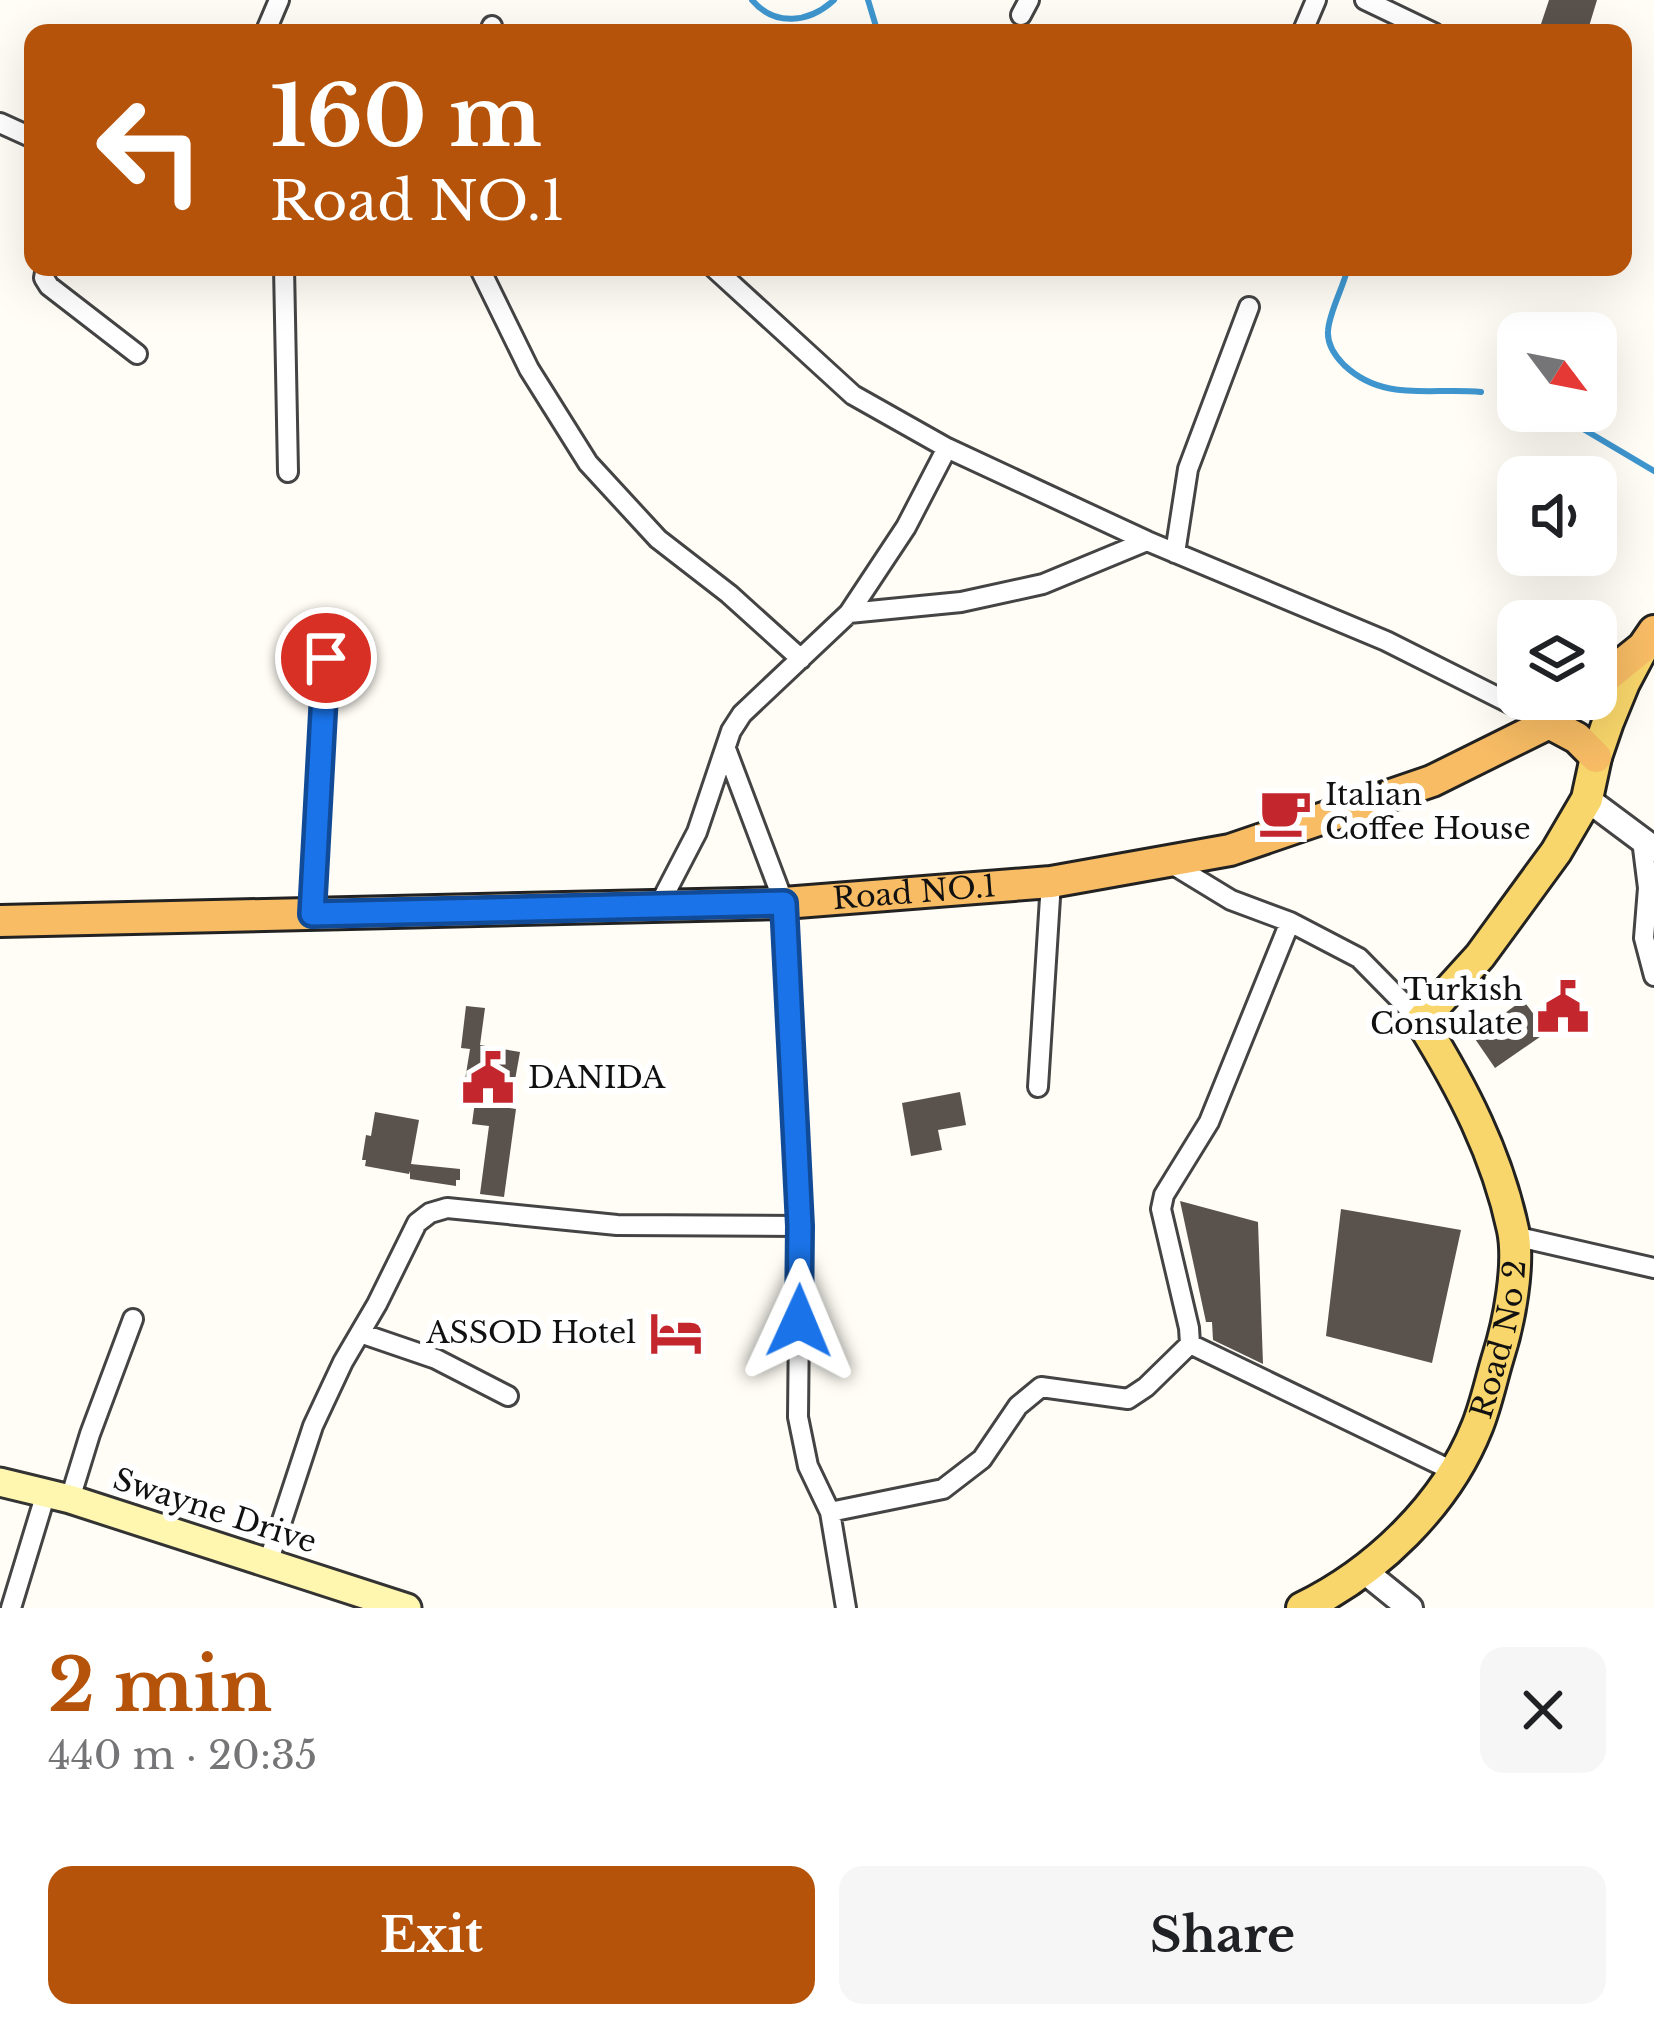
<!DOCTYPE html>
<html lang="en">
<head>
<meta charset="utf-8">
<style>
  body { margin:0; font-family:"Libre Baskerville",serif; background:#f6f6f6; color:#202124; height:100vh; display:flex; flex-direction:column; font-size:45px; white-space:nowrap }
  * { box-sizing:border-box; margin:0 }
  p { font-size:39px; color:#757577 }
  .icon { flex:none; width:66px; height:66px; fill:none; stroke:currentColor; stroke-width:2; stroke-linecap:round; stroke-linejoin:round }
  .map { position:relative; height:1608px; overflow:hidden }
  .drawer { display:flex; flex-direction:column; background:#fff; flex:1 }
  .drawer>* { flex:none }
  .guide { position:absolute; left:24px; top:24px; width:1608px; height:252px; border-radius:24px; box-shadow:0 12px 48px #0002; background:#b45309; color:#fff; overflow:hidden }
  .needle { width:78px; rotate:122deg }
  .buttons { position:absolute; left:1497px; top:312px; display:grid; gap:24px }
  .buttons a { display:grid; place-items:center; width:120px; height:120px; border-radius:24px; background:#fff; box-shadow:0 12px 48px #0002; font-size:60px }
  .pin { position:absolute; display:grid; place-items:center; width:102px; height:102px; color:#fff; margin:-51px; border:6px solid #fff; border-radius:50%; box-shadow:0 3px 12px #0007 }
  .me { position:absolute; width:132px; margin:-66px; rotate:1deg; stroke-linejoin:round; filter:drop-shadow(0 0 9px #0008) }
  .turn { display:flex; align-items:center; gap:42px; height:252px; padding:0 48px; font-size:54px }
  .turn .icon { width:156px; height:156px; stroke-width:2.5 }
  .turn b { display:block; font-size:84px; line-height:102px }
  .round { display:grid; place-items:center; flex:none; width:126px; height:126px; border-radius:24px; background:#f6f6f6 }
  .headline { display:flex; align-items:center; justify-content:space-between; height:204px; padding:0 48px }
  h1 { font-size:72px; font-weight:700; line-height:90px; color:#b45309 }
  .cta { display:flex; gap:24px; margin-top:auto; padding:24px 48px }
  .cta a { flex:1; height:138px; border-radius:24px; background:#b45309; color:#fff; font-size:48px; font-weight:700; line-height:138px; text-align:center }
  .cta a+a { background:#f6f6f6; color:#202124 }
  .map>svg:first-child { display:block }
  .lines { fill:none; stroke-linecap:round; stroke-linejoin:round }
  .stream { stroke:#3f96cf; stroke-width:6 }
  .building { fill:#5a524d }
  .minor-casing { stroke:#444; stroke-width:24 }
  .tertiary-casing { stroke:#444; stroke-width:30 }
  .secondary-casing { stroke:#333; stroke-width:33 }
  .primary-casing { stroke:#222; stroke-width:36 }
  .trunk-casing { stroke:#222; stroke-width:36 }
  .minor { stroke:#fff; stroke-width:18 }
  .tertiary { stroke:#fff; stroke-width:24 }
  .secondary { stroke:#fff6b0; stroke-width:27 }
  .primary { stroke:#f9d66b; stroke-width:30 }
  .trunk { stroke:#f7bc64; stroke-width:30 }
  .route-casing { stroke:#114b97; stroke-width:30 }
  .route { stroke:#1a73e8; stroke-width:21 }
  .labels { text-anchor:middle; stroke-width:12; stroke-linejoin:round; paint-order:stroke }
  .poi-label { font-size:30px; fill:#111; stroke:#fff; text-anchor:start }
  .street-label { font-size:30px; fill:#111; stroke:#fff }
</style>
</head>
<body>
<div class="map">
<svg width="1654" height="1608" viewBox="0 0 1654 1608">
  <rect width="100%" height="100%" fill="#fffdf5"/>
  <g class="lines">
    <path class="stream" d="M 752,0 C 775,27 809,23 834,0
      M 868,0 L 878,33
      M 1348,267 C 1344,286 1329,312 1328,331 C 1327,344 1335,356 1344,365 C 1384,403 1432,387 1481,392
      M 1500,398 L 1518,404
      M 1541,411 L 1568,420 L 1654,471"/>
  </g>
  <path class="building" d="M 1549,0 L 1597,0 L 1587,33 L 1538,33 Z
    M 1523,1000 L 1547,1032 L 1495,1068 L 1473,1036 Z
    M 466,1006 L 485,1008 L 480,1045 L 520,1052 L 515,1080 L 502,1078 L 497,1106 L 516,1109 L 504,1197 L 480,1194 L 489,1126 L 472,1124 L 476,1094 L 463,1092 L 470,1049 L 461,1048 Z
    M 960,1092 L 966,1125 L 938,1130 L 942,1150 L 911,1156 L 902,1103 Z
    M 375,1112 L 419,1120 L 411,1164 L 460,1169 L 460,1180 L 456,1180 L 456,1186 L 410,1179 L 410,1171 L 409,1174 L 365,1166 L 366,1160 L 362,1160 L 366,1135 L 371,1136 Z
    M 1180,1201 L 1258,1222 L 1263,1364 L 1213,1340 L 1212,1322 L 1206,1322 Z
    M 1341,1209 L 1461,1230 L 1432,1363 L 1326,1336 Z"/>
  <g class="lines">
    <g class="minor-casing">
      <path id="minor" d="M 1365,0 L 1434,33
        M 1021,15 L 1029,0
        M 265,33 L 279,0
        M 489,33 L 492,26
        M 1302,33 L 1316,0
        M 0,123 L 33,138
        M 46,267 L 44,278 L 49,286 L 137,354
        M 284,267 L 288,472
        M 479,267 L 529,369 L 588,463 L 658,539 L 729,594 L 801,659
        M 713,267 L 853,395 L 947,448 L 1147,541 L 1386,641 L 1549,723
        M 1175,553 L 1188,469 L 1249,307
        M 849,613 L 961,602 L 1043,584 L 1147,541
        M 726,749 L 784,903 L 800,1226 L 798,1417 L 808,1466 L 830,1512 L 846,1608
        M 1642,840 L 1648,888 L 1644,938 L 1654,976
        M 1167,861 L 1231,900 L 1290,922 L 1359,958 L 1421,1021
        M 658,907 L 697,832 L 731,731 L 742,714 L 849,613 L 906,527 L 947,448
        M 312,914 L 326,658
        M 1038,1087 L 1051,882
        M 1514,1236 L 1654,1268
        M 360,1333 L 436,1359 L 508,1396
        M 1190,1344 L 1455,1472
        M 70,1499 L 90,1434 L 133,1319
        M 830,1512 L 943,1489 L 982,1459 L 1018,1406 L 1041,1387 L 1128,1399 L 1146,1387 L 1190,1344 L 1189,1328 L 1161,1209 L 1164,1195 L 1209,1122 L 1290,922
        M 268,1563 L 313,1426 L 343,1362 L 377,1304 L 417,1223 L 430,1213 L 447,1208 L 617,1225 L 800,1226
        M 11,1608 L 46,1493"/>
    </g>
    <g class="tertiary-casing">
      <path id="tertiary" d="M 1587,799 L 1654,849
        M 1363,1570 L 1410,1608"/>
    </g>
    <g class="secondary-casing">
      <path id="secondary" d="M 0,1482 L 70,1499 L 407,1608"/>
    </g>
    <g class="primary-casing">
      <g id="primary">
        <path id="s1" d="M 1302,1608 C 1376,1572 1446,1505 1477,1427 C 1486,1405 1491,1380 1498,1357 C 1509,1323 1520,1265 1513,1230 C 1497,1154 1462,1087 1421,1021 L 1480,956 L 1556,852 L 1587,799 L 1596,757 L 1608,722 L 1624,683 L 1642,649"/>
      </g>
    </g>
    <g class="trunk-casing">
      <g id="trunk">
        <path d="M 1596,685 L 1643,647 L 1654,631"/>
        <path d="M 1549,723 L 1577,738 L 1596,757"/>
        <path id="s2" d="M 0,921 L 784,903 L 1051,882 L 1230,850 L 1432,781 L 1549,723 L 1578,699"/>
      </g>
    </g>
    <use href="#minor" class="minor"/>
    <use href="#tertiary" class="tertiary"/>
    <use href="#secondary" class="secondary"/>
    <use href="#primary" class="primary"/>
    <use href="#trunk" class="trunk"/>
  </g>
  <g class="lines">
    <g class="route-casing">
      <path id="route" d="M 326,658 L 312,914 L 784,903 L 800,1226 L 799,1321"/>
    </g>
    <use href="#route" class="route"/>
  </g>
  <defs>
    <g id="cafe-bare" transform="scale(4.14)"><path d="M-5.5-4.5H6V0H3Q3 3.5 0 3.5H-2.5Q-5.5 3.5-5.5 0ZM3-3.2v2h1.7v-2ZM-6 4.5H4V6H-6Z" fill="#c4262e" stroke="#fff" stroke-width="2.5" paint-order="stroke"/></g>
    <g id="civic-bare" transform="scale(4.14)"><path d="M-.6-6.5H3V-4.5H.6V-3L4-1V1h2V6H-6V1h2V-1L-.6-3ZM-1.2 2.5V6h2.4V2.5Z" fill="#c4262e" stroke="#fff" stroke-width="2.5" paint-order="stroke"/></g>
    <g id="hotel-bare" transform="scale(4.14)"><path d="M-6-4.5h1.5V1H6V5H4.5V3h-9V5H-6ZM-4 0a1.8 1.8 0 1 1 3.6 0ZM.5 0V-2.5h3Q6-2.5 6 0Z" fill="#c4262e" stroke="#fff" stroke-width="2.5" paint-order="stroke"/></g>
  </defs>
  <g fill-rule="evenodd">
    <use href="#cafe-bare" x="1285" y="812"/>
    <use href="#civic-bare" x="1563" y="1007"/>
    <use href="#civic-bare" x="488" y="1078"/>
    <use href="#hotel-bare" x="676" y="1333"/>
  </g>
  <g class="labels">
    <g class="poi-label">
      <text x="1325" y="805">Italian<tspan x="1325" dy="34">Coffee House</tspan></text>
      <text x="1523" y="1000" text-anchor="end">Turkish<tspan x="1523" dy="34">Consulate</tspan></text>
      <text x="528" y="1088">DANIDA</text>
      <text x="636" y="1343" text-anchor="end">ASSOD Hotel</text>
    </g>
    <g class="street-label">
      <text dy="10" stroke="none"><textPath href="#s2" startOffset="915">Road NO.1</textPath></text>
      <text dy="10" stroke="none"><textPath href="#s1" startOffset="348">Road No 2</textPath></text>
      <text transform="translate(215 1511) rotate(18)" y="10">Swayne Drive</text>
    </g>
  </g>
</svg>
<div class="buttons">
<a><svg class="needle" viewBox="-14 -14 28 28"><path d="M0-13l5 13h-10z" fill="#e53935"/><path d="M0 13l5-13h-10z" fill="#757577"/></svg></a>
<a><svg class="icon" aria-label="sound" viewBox="0 0 24 24"><path d="M4 9h4l5-4v14l-5-4H4zM17 9q2 3 0 6"/></svg></a>
<a><svg class="icon" aria-label="layers" viewBox="0 0 24 24"><path d="M12 4l9 5-9 5-9-5zM3 14l9 5 9-5"/></svg></a>
</div>
<div class="pin" style="left:326px;top:658px;background:#d93025"><svg class="icon" aria-label="arrive" viewBox="0 0 24 24"><path d="M6 21V4h12l-3 4 3 4H6"/></svg></div>
<svg class="me" style="left:799px;top:1321px" viewBox="-20 -20 40 40"><path d="M0-17L14 15 0 8-14 15z" fill="#1a73e8" stroke="#fff" stroke-width="4"/></svg>
<div class="guide">
<div class="turn"><svg class="icon" aria-label="left" viewBox="0 0 24 24"><path d="M17 20v-9H6M10 6l-5 5 5 5"/></svg><div><b>160 m</b>Road NO.1</div></div>
</div>
</div>
<section class="drawer">
<div class="headline"><div><h1>2 min</h1><p>440 m · 20:35</p></div><a class="round"><svg class="icon" aria-label="close" viewBox="0 0 24 24"><path d="M6 6l12 12M18 6L6 18"/></svg></a></div>
<div class="cta"><a>Exit</a><a>Share</a></div>
</section>
</body>
</html>
